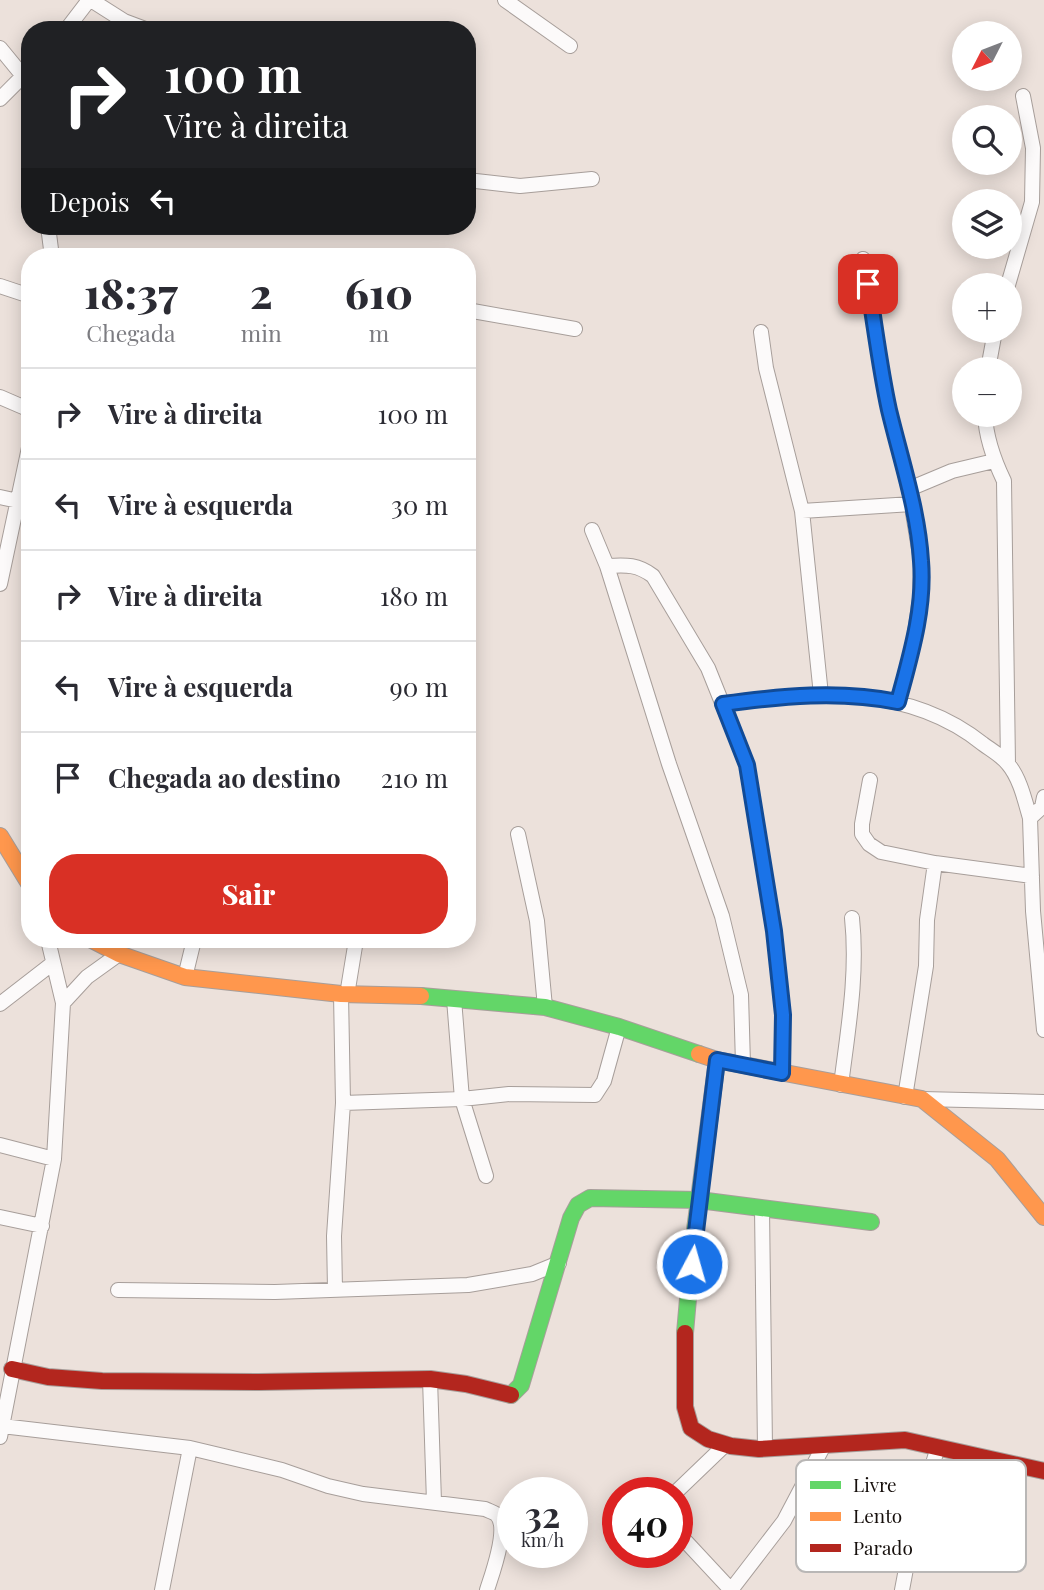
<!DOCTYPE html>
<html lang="pt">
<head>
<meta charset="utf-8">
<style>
  body { margin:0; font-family:"Playfair Display",serif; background:#f2f2f3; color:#2b2b33; height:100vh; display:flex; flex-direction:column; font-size:26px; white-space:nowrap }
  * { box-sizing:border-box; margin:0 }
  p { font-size:23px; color:#7c7c81 }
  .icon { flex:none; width:38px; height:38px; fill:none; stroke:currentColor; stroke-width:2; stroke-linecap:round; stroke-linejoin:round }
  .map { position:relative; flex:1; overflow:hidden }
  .panel { position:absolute; left:21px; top:248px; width:455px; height:700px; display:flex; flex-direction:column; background:#fff; border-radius:28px; box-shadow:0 4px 18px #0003 }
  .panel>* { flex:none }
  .top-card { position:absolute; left:21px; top:21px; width:455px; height:214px; border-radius:28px; box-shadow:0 4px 18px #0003; background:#202124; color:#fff; overflow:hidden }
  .needle { width:46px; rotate:228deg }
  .fabs { position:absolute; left:952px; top:21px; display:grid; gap:14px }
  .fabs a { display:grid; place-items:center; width:70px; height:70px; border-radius:50%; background:#fff; box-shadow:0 4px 18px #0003; font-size:35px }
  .speed { position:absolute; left:497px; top:1477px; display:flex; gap:14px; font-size:35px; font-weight:700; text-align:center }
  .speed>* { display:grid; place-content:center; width:91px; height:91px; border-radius:50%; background:#fff; box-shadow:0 4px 18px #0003; line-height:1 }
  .speed small { font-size:18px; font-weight:400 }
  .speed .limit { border:10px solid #d22; background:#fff; color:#111 }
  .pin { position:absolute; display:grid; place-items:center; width:60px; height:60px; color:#fff; margin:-30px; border-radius:14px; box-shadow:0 4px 10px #0006 }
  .me { position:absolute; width:77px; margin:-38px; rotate:6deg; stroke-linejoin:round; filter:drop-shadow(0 0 5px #0008) }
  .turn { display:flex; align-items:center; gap:24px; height:147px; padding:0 28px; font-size:32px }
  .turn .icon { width:91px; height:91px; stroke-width:2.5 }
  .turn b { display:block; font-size:49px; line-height:60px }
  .then { display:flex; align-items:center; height:66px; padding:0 28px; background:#0003; gap:14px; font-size:26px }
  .eta { display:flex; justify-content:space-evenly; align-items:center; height:119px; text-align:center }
  .eta b { font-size:42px; font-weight:800; line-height:49px }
  .button { display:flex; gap:14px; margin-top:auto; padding:14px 28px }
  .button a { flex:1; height:80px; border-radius:28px; background:#d93025; color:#fff; font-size:28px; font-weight:800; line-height:80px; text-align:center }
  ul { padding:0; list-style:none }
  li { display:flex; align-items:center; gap:21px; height:91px; padding:0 28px; border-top:2px solid #e1e1e2 }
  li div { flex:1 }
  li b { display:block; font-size:26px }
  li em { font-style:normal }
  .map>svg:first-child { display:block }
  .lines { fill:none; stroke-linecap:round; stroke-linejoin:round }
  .street-casing { stroke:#a79e9a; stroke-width:16 }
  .fast-casing { stroke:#a79e9a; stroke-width:18 }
  .slow-casing { stroke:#a79e9a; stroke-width:18 }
  .jam-casing { stroke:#a79e9a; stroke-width:18 }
  .street { stroke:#fcfafa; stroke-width:14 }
  .fast { stroke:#63d668; stroke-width:16 }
  .slow { stroke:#ff974d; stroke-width:16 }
  .jam { stroke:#b3261e; stroke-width:16 }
  .route-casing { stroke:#114b97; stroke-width:18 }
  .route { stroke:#1a73e8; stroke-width:12 }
  .key { fill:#fff; stroke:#b9b7b6; stroke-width:2 }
  .key-label { font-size:19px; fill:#17100d }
</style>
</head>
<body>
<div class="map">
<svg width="1044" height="1590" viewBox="0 0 1044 1590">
  <rect width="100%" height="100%" fill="#ece1db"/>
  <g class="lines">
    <g class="street-casing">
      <path id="street" d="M 91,0 L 124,21 L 148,30
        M 505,0 L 570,46
        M 66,30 L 89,0
        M 0,48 L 23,76
        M 0,99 L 30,69
        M 467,180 L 520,186 L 592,179
        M 48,226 L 52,257
        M 863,259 L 888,407 L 909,489 L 921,561 L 920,598 L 914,640 L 898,702
        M 1008,285 L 1032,202 L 1033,148 L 1023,96
        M 0,286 L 30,296
        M 467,310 L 575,329
        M 761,332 L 766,368 L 802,511 L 821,695
        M 988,369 L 995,331
        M 0,397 L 30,410
        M 985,415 C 986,438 994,460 1004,481 L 1008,764
        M 909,489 L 952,471 L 994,461
        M 0,497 L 18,501
        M 802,511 L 912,504
        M 592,530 L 607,566 L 669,764 L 722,916 L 741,995 L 743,1064
        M 607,566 C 626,565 637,564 653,576 L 708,668 L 747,765 L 774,931 L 783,1015 L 782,1073
        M 0,584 L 30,443
        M 723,704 C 813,692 907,683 983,744 C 991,750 1002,756 1008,764 C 1020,778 1025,801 1030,818
        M 870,780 L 862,824 L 862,834 L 869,844 L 881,852 L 935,863 L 1032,876
        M 1044,797 L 1042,807 L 1030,818 L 1033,911 L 1044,1030
        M 518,834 L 537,921 L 545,1007
        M 185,977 L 194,940
        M 347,995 L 356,940
        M 454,999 L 462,1099 L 486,1176
        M 63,1003 L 87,977 L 119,954
        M 0,1004 L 53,963
        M 841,1085 C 848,1029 858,974 852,918
        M 905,1097 L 926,966 L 927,920 L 935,863
        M 922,1099 L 1044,1102
        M 343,1103 L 462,1099 L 509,1094 L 595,1095 L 604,1081 L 619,1027
        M 0,1145 L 54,1159
        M 762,1208 L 765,1448
        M 0,1217 L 42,1226
        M 335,1289 L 334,1236 L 343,1103 L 341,994
        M 118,1290 L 275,1292 L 468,1285 L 532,1274 L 559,1263
        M 430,1379 L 434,1502
        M 2,1426 L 190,1448 L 282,1470 L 328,1486 L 363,1494 L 485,1509 C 489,1511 493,1512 496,1514 C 510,1527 492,1574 487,1590
        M 0,1437 L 54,1159 L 63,1003 L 48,940
        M 675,1493 L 725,1445
        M 677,1532 L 731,1590
        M 162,1590 L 190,1448
        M 731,1590 L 784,1521 L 823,1447
        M 902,1590 L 915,1521 L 938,1447"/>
    </g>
    <g class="fast-casing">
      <path id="fast" d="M 421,996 L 545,1007 L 619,1027 L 699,1054
        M 685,1333 L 692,1253 L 717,1060
        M 511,1395 L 521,1385 L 571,1218 L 578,1205 L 590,1198 L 699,1200 L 871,1222"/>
    </g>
    <g class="slow-casing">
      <path id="slow" d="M 0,836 L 30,885
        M 92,940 L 119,954 L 185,977 L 341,994 L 421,996
        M 699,1054 L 717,1060 L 922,1099 L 997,1159 L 1044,1217"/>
    </g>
    <g class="jam-casing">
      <path id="jam" d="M 685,1333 L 685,1407 L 691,1428 L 708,1439 L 731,1446 L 759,1449 L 905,1440 L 1044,1471
        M 12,1369 L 48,1377 L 102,1381 L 259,1382 L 430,1379 L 466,1384 L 511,1395"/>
    </g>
    <use href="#street" class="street"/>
    <use href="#fast" class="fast"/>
    <use href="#slow" class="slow"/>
    <use href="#jam" class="jam"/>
  </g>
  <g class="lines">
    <g class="route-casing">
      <path id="route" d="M 692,1264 L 717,1060 L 782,1073 L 783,1015 L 774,931 L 747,765 L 723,704 C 782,696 839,690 898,702 C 910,657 925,609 921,561 C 918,510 901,460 889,410 C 880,369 875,326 868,284"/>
    </g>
    <use href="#route" class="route"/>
  </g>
  <rect x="796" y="1460" width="230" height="112" rx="10" class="key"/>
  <rect x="810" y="1481" width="31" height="8" fill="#63d668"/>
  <rect x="810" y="1512" width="31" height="9" fill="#ff974d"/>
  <rect x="810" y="1544" width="31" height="8" fill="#b3261e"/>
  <g class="key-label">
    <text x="853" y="1492">Livre</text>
    <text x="853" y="1523">Lento</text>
    <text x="853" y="1555">Parado</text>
  </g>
</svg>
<div class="fabs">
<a><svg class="needle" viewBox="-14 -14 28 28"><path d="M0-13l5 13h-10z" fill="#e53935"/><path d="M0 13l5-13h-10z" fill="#7c7c81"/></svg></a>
<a><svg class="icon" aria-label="search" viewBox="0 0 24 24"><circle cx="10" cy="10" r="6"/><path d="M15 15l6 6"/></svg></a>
<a><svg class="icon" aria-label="layers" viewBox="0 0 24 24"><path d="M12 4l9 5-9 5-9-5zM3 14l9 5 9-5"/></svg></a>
<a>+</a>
<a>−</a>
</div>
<div class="speed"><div>32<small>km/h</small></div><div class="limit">40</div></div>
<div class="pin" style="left:868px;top:284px;background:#d93025"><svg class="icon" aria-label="arrive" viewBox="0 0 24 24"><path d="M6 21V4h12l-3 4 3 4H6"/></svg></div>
<svg class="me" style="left:692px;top:1264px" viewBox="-20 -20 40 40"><circle r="17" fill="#1a73e8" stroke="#fff" stroke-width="3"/><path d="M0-11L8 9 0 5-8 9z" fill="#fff"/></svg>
<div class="top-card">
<div class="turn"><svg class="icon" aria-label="right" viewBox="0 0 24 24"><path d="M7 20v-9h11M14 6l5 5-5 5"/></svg><div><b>100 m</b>Vire à direita</div></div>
<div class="then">Depois<svg class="icon" aria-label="left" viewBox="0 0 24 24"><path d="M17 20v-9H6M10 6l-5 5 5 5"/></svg></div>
</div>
<section class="panel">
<div class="eta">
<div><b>18:37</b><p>Chegada</p></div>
<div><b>2</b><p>min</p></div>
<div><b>610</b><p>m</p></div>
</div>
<ul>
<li><svg class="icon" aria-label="right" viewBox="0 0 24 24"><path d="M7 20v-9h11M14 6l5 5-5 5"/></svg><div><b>Vire à direita</b></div><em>100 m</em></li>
<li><svg class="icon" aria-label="left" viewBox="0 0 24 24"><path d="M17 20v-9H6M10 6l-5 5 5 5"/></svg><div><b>Vire à esquerda</b></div><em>30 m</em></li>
<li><svg class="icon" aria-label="right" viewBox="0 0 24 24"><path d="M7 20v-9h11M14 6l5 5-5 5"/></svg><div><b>Vire à direita</b></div><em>180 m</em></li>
<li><svg class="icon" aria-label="left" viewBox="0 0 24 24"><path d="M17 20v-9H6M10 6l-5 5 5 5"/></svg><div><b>Vire à esquerda</b></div><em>90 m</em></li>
<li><svg class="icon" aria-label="arrive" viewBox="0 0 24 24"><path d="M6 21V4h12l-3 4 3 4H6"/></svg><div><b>Chegada ao destino</b></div><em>210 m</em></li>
</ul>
<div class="button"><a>Sair</a></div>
</section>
</div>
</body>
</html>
